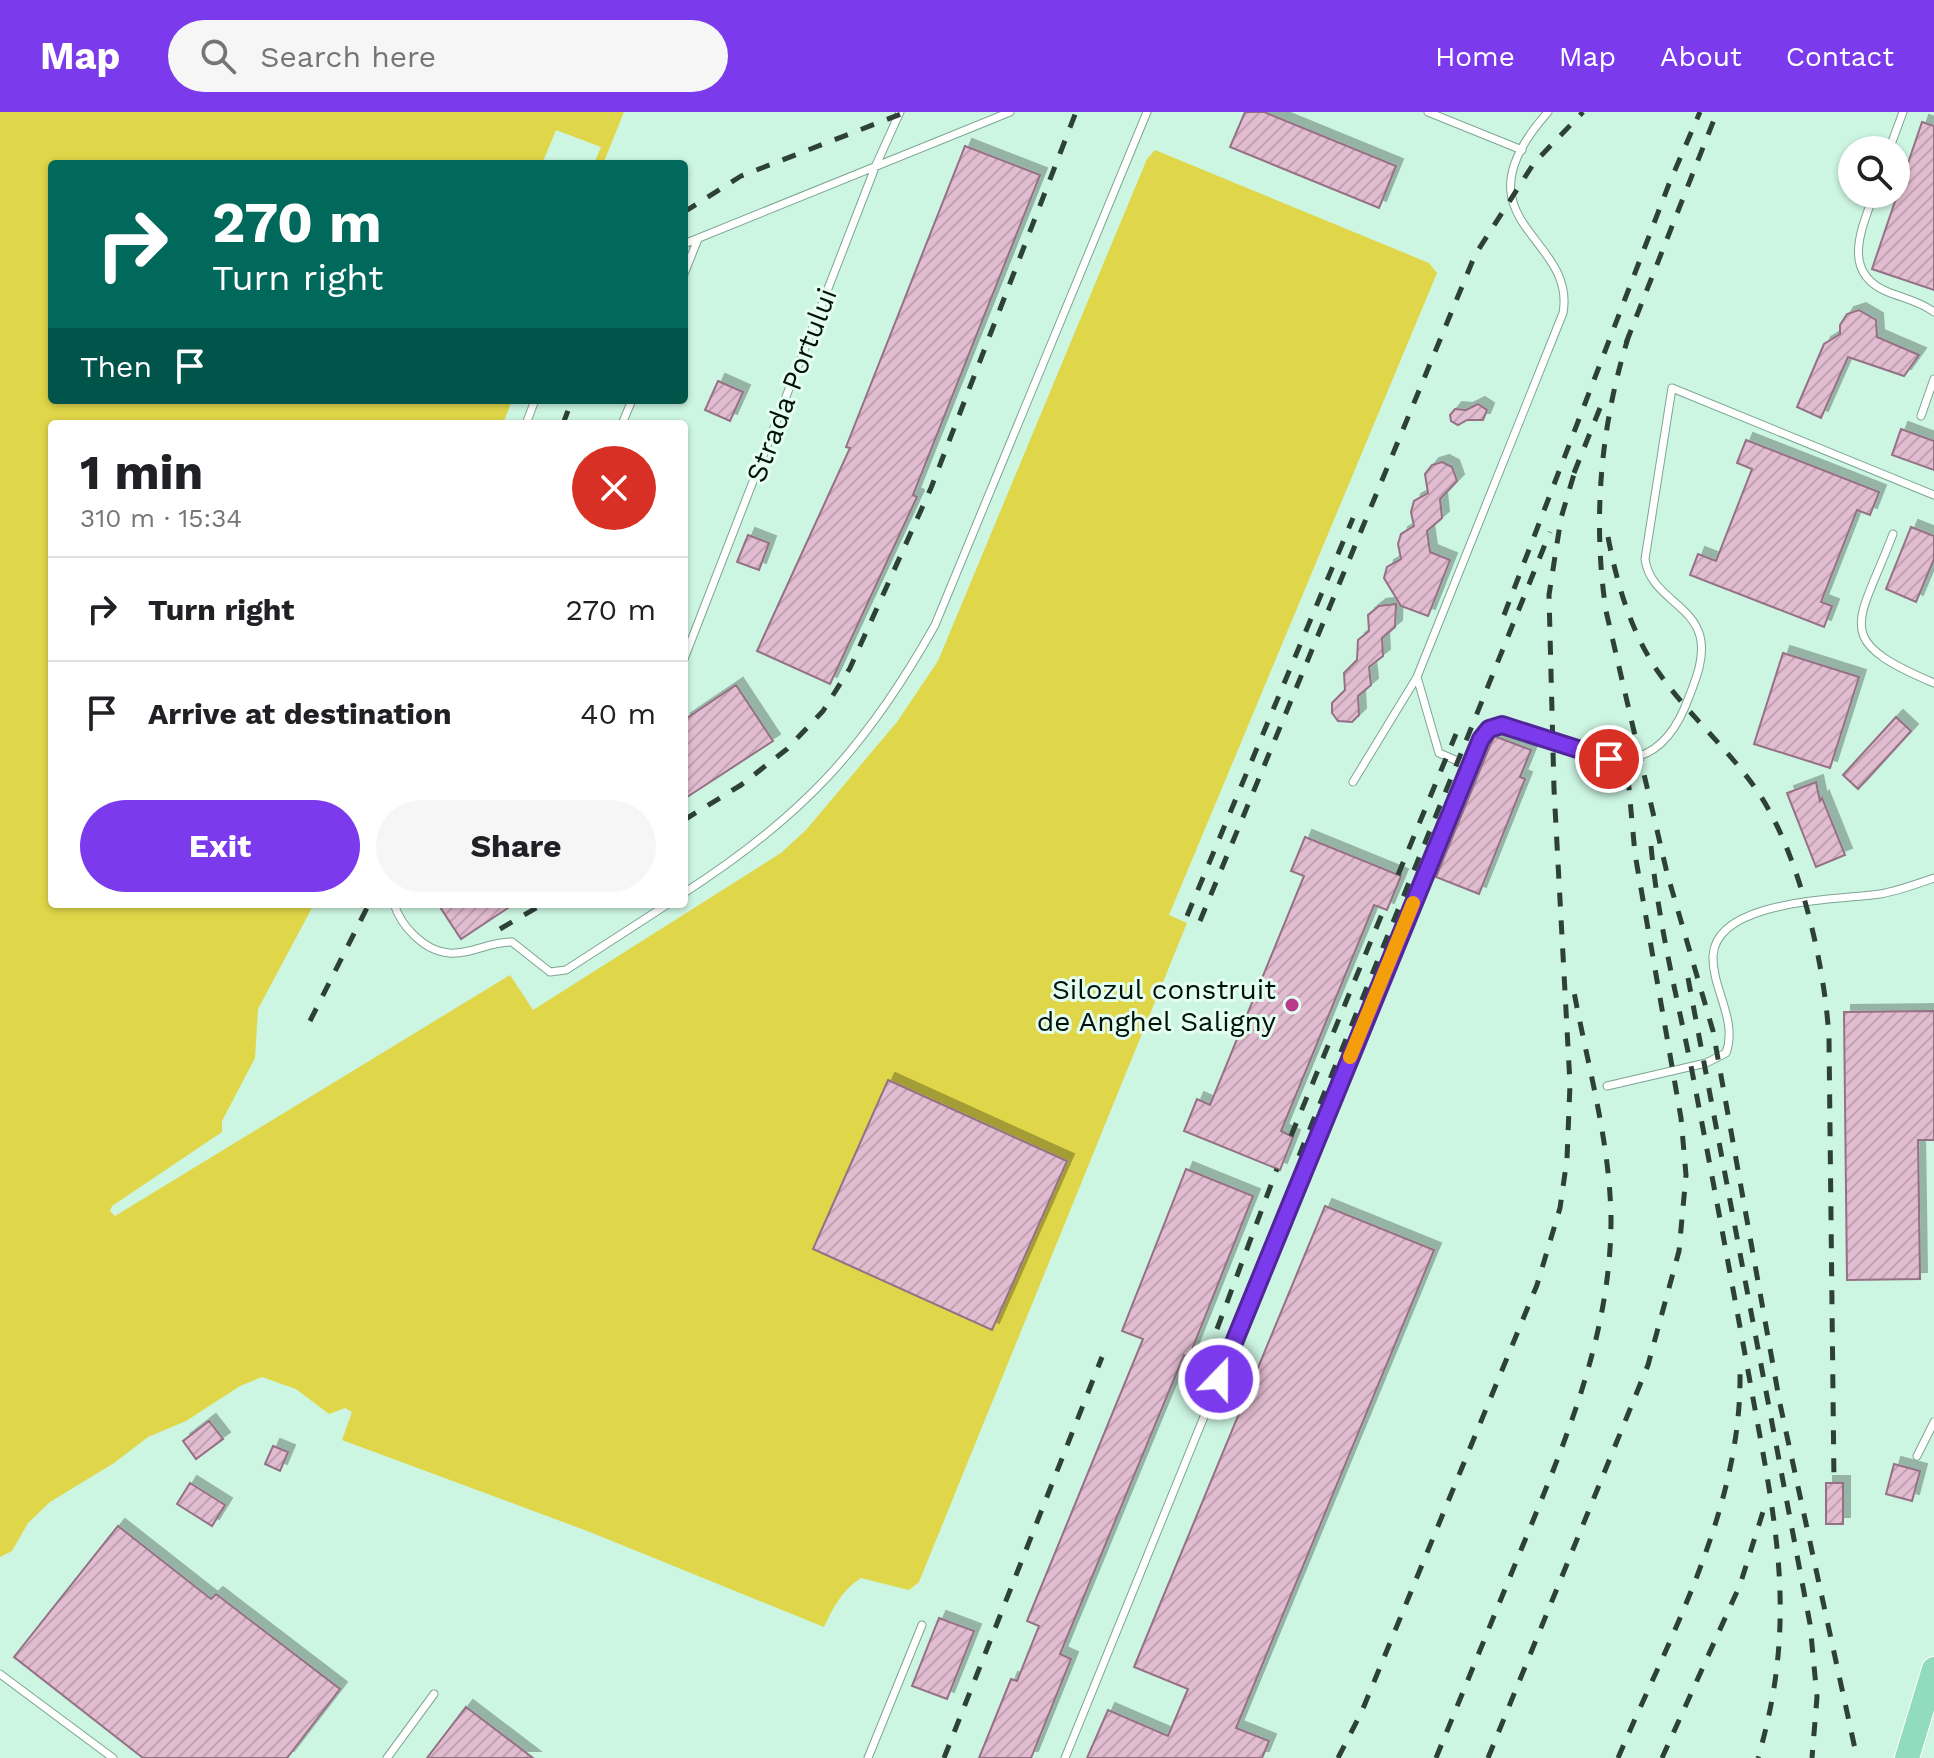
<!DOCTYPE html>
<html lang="en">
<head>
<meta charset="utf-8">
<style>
  body { margin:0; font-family:"Work Sans",sans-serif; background:#f6f6f6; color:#202124; height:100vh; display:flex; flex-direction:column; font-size:30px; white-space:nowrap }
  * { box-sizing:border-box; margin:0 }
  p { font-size:26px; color:#757577 }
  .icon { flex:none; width:44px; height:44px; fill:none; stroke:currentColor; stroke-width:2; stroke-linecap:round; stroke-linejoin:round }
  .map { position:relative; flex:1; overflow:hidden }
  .panel { position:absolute; left:48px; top:308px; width:640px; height:488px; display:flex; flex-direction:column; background:#fff; border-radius:8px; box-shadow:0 2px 6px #0004 }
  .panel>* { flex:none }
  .hud { position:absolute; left:48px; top:48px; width:640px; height:244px; border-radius:8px; box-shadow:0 2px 6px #0004; background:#00695c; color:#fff; overflow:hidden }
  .fabs { position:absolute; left:1838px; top:24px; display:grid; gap:16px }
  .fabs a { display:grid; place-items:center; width:72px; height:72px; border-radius:50%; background:#fff; box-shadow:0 2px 6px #0004; font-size:40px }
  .pin { position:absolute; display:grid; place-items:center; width:68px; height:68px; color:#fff; margin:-34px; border:4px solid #fff; border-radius:50%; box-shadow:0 2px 8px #0007 }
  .me { position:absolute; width:88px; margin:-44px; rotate:22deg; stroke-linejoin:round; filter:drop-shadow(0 0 6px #0008) }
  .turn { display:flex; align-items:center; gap:28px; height:168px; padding:0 32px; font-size:36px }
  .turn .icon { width:104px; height:104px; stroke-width:2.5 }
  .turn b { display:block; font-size:56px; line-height:68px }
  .then { display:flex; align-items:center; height:76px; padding:0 32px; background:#0003; gap:16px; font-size:30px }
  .round { display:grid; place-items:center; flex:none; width:84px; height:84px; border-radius:42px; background:#f6f6f6 }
  .head { display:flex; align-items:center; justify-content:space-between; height:136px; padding:0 32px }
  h1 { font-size:48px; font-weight:700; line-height:60px }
  .primary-button { display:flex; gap:16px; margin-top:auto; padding:16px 32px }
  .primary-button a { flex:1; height:92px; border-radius:48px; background:#7c3aed; color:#fff; font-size:32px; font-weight:700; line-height:92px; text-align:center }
  .primary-button a+a { background:#f6f6f6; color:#202124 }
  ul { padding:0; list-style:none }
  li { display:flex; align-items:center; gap:24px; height:104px; padding:0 32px; border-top:2px solid #e0e0e0 }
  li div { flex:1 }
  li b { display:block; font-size:30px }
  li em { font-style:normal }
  header { display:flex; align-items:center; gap:48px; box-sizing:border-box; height:112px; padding:0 40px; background:#7c3aed; color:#fff }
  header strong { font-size:38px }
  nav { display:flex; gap:44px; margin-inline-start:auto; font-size:28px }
  .search { width:560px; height:72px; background:#f6f6f6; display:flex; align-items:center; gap:20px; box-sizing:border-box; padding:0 28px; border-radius:44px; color:#757577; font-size:30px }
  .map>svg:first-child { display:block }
  .water { fill:#e0d649 }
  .pier { fill:#ccf5e2 }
  .building { fill:url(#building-hatch); stroke:#947184; stroke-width:2; filter:url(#shadow) }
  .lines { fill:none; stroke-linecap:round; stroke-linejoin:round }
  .lane-casing { stroke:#7ea593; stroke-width:9 }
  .primary-casing { stroke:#fff; stroke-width:26 }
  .lane { stroke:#fff; stroke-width:7 }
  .primary { stroke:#91dbbf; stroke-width:24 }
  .rail { stroke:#2d4138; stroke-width:5; stroke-dasharray:14 14; stroke-linecap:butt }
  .route-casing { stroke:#51269a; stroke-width:20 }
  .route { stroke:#7c3aed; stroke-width:14 }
  .slow { stroke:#f59e0b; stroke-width:14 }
  .poi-dot { fill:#b83b8b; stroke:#e5fef2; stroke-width:3 }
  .labels { text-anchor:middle; stroke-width:6; stroke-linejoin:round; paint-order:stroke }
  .street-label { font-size:28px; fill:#03110b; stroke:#e5fef2 }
  .poi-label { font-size:28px; fill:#03110b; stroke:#e5fef2; text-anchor:end }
</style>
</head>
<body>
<header>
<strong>Map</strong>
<div class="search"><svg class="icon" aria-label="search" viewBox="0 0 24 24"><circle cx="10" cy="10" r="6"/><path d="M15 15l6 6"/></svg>Search here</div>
<nav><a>Home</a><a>Map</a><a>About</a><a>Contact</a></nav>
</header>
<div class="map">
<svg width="1934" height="1646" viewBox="0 0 1934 1646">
  <defs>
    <pattern id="building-hatch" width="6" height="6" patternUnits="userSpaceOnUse" patternTransform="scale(2)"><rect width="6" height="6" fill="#e2bcd0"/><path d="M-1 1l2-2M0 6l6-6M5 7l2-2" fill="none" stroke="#c0a1b1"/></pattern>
    <filter id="shadow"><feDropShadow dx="7" dy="-7" stdDeviation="0" flood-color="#0004"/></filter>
  </defs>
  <rect width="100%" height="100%" fill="#ccf5e2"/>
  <path class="water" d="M 0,0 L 624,0 L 603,52 L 52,52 L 52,288 L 512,288 L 503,312 L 52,312 L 52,792 L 314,792 L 258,897 L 255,946 L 222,1009 L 222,1020 L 112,1094 L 110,1099 L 115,1104 L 510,863 L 533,898 L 781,741 L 806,718 L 897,610 L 938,549 L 1147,47 L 1155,38 L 1429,151 L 1437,161 L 1169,803 L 1187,811 L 919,1470 L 909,1478 L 861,1466 C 843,1477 832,1497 824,1515 L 590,1420 L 342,1328 L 352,1300 L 345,1296 L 329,1302 L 296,1277 L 262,1265 L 240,1274 L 186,1309 L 148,1325 L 114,1351 L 50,1390 L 28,1411 L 12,1439 L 0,1445 Z"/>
  <path class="pier" d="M 556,18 L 601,35 L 594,52 L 542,52 Z"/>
  <path class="building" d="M 1245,0 L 1264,0 L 1396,54 L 1379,96 L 1230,35 Z
    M 1922,10 L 1934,14 L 1934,178 L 1872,157 Z
    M 965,34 L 1040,63 L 913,383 L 917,385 L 830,572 L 757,539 L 850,336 L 846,335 Z
    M 1859,198 L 1876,208 L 1877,225 L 1919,243 L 1904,264 L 1848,245 L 1821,306 L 1797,295 L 1824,232 L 1840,222 L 1840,213 L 1847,202 Z
    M 718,269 L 743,280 L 730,309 L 705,298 Z
    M 1478,292 L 1487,298 L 1483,308 L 1467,308 L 1458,313 L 1451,309 L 1450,303 L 1455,297 L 1466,298 Z
    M 1901,317 L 1934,329 L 1934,358 L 1892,343 Z
    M 1746,328 L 1879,380 L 1870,403 L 1857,398 L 1821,490 L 1832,494 L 1824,515 L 1690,463 L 1698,442 L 1716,449 L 1752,357 L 1737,351 Z
    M 1442,350 L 1452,355 L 1457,369 L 1440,387 L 1442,406 L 1427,419 L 1430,440 L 1450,448 L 1428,504 L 1401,494 L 1384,466 L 1387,455 L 1401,447 L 1398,432 L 1401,422 L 1414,414 L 1411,400 L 1414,389 L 1428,381 L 1425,362 L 1432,353 Z
    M 1911,415 L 1934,424 L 1934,447 L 1916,490 L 1886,477 Z
    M 748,423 L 769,431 L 759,458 L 737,450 Z
    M 1396,492 L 1395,515 L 1382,526 L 1383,544 L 1369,555 L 1371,573 L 1358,584 L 1359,603 L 1352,610 L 1338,609 L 1332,601 L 1332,591 L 1345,578 L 1344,561 L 1357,548 L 1358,528 L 1369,519 L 1368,503 L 1379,494 Z
    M 1783,541 L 1859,565 L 1830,656 L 1754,632 Z
    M 736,573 L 773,629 L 684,687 L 684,608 Z
    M 1896,605 L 1911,619 L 1858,677 L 1843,663 Z
    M 1494,624 L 1531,638 L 1520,665 L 1525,667 L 1479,782 L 1436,765 Z
    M 1816,670 L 1820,689 L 1822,686 L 1845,743 L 1816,755 L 1787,681 Z
    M 1305,725 L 1401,764 L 1387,798 L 1374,793 L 1281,1019 L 1293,1025 L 1280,1058 L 1184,1019 L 1197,987 L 1210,993 L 1304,764 L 1291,759 Z
    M 438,792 L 514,792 L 461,827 Z
    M 1934,899 L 1934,1028 L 1918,1028 L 1920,1167 L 1847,1168 L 1844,900 Z
    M 888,968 L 1067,1049 L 992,1218 L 813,1137 Z
    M 1186,1057 L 1253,1084 L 1189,1245 L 1184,1243 L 1060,1542 L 1071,1547 L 1031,1646 L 979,1646 L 1011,1567 L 1017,1569 L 1039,1514 L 1027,1509 L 1143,1227 L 1122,1219 Z
    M 1325,1094 L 1434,1138 L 1236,1616 L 1269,1629 L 1262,1646 L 1087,1646 L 1108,1598 L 1168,1624 L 1188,1577 L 1134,1555 Z
    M 209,1309 L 223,1327 L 196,1347 L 183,1329 Z
    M 273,1334 L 288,1340 L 280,1359 L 265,1352 Z
    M 1894,1352 L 1920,1359 L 1912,1389 L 1886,1382 Z
    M 190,1371 L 225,1393 L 212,1414 L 177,1392 Z
    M 1826,1371 L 1843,1371 L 1843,1412 L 1826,1412 Z
    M 118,1414 L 211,1487 L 216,1482 L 340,1577 L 287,1646 L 143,1646 L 14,1545 Z
    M 939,1506 L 974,1519 L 947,1587 L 912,1574 Z
    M 466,1595 L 533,1646 L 427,1646 Z"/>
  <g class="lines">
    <g class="lane-casing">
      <path id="lane" d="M 1428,0 L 1522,38
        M 1889,38 L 1903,0
        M 1874,82 C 1861,118 1841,161 1888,180 C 1903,186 1921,190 1934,200
        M 684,132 L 1010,0
        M 684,162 L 698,127
        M 1921,304 L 1934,267
        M 526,312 L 535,288
        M 622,312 L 632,288
        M 1893,422 C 1858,514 1830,527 1934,571
        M 684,547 L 876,53 L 900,0
        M 1417,565 L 1439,641 L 1469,654 L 1481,627 L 1494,614 C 1515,612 1534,624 1552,631 C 1610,652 1656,663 1685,595 C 1693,574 1706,548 1700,524 C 1691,491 1650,484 1645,447 L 1672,276 L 1934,383
        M 1353,670 L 1417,565 L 1563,201 C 1577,123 1450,110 1548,0
        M 684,781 C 802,705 866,636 935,513 L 1147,0
        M 394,792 C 401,814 424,839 449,841 C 470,843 491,829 512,830 L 550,860 L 566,858 L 668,792
        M 1607,974 L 1706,951 L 1726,941 C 1738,908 1712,877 1713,844 C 1716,787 1839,788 1880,782 C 1898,779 1917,772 1934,766
        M 1917,1344 L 1934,1310
        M 0,1562 L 113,1646
        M 387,1646 L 434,1582
        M 868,1646 L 922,1513
        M 1065,1646 L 1469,654"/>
    </g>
    <g class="primary-casing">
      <path id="primary" d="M 1907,1646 L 1934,1557"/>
    </g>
    <use href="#lane" class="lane"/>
    <use href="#primary" class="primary"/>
    <path class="rail" d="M 684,100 L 741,64 L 906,0
      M 1629,223 C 1601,311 1592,406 1606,499 L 1667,761 L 1713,919 L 1780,1292 L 1857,1646
      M 1626,231 L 1717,0
      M 563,312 L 572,288
      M 1574,361 L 1604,286
      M 1608,425 C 1617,472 1631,521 1659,561 C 1689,604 1731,639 1760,683 C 1800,745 1825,853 1829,927 L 1834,1371
      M 1504,503 L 1669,72 L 1700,0
      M 684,708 L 741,673 L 787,637 L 823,599 L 850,556 L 931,376 L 1076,0
      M 1651,734 C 1658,809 1676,881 1691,954 C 1711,1057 1730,1161 1749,1264 C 1774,1405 1800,1503 1758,1646
      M 1398,763 L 1456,622
      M 1187,804 L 1353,406
      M 1200,809 L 1475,143 L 1534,51 L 1583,0
      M 500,817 L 543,792
      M 1688,866 L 1810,1512 L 1817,1585 L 1812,1646
      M 310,909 L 369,792
      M 1291,1024 L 1384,797
      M 1299,1044 L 1550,420
      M 1217,1217 L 1277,1057
      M 944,1646 L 1102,1245
      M 1338,1646 L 1362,1599 L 1537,1173 L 1560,1096 L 1567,1047 L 1570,972 L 1554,677 L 1549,483 L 1561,406 L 1577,352
      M 1436,1646 C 1465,1575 1494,1504 1523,1433 C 1566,1328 1611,1222 1611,1107 C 1610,1030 1588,955 1574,880
      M 1488,1646 L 1648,1253 L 1679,1139 L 1686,1063 L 1681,1006 L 1635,742 L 1624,622
      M 1618,1646 C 1670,1524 1742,1396 1740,1260
      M 1662,1646 L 1740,1473 L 1767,1387"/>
  </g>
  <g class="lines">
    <g class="route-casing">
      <path id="route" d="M 1219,1267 L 1481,627 L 1489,617 L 1502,613 L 1609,647"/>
    </g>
    <use href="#route" class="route"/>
    <path class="slow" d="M 1350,945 L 1413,791"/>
  </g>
  <circle class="poi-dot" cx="1292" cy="893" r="8"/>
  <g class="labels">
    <g class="street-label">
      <text transform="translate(791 273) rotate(-69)" y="10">Strada Portului</text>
    </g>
    <g class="poi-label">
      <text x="1276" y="887">Silozul construit<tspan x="1276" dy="32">de Anghel Saligny</tspan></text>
    </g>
  </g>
</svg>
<div class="fabs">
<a><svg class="icon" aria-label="search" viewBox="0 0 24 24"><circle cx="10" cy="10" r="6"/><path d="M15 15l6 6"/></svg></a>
</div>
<div class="pin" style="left:1609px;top:647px;background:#d93025"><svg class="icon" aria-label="arrive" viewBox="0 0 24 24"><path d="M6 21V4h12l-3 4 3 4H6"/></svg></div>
<svg class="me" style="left:1219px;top:1267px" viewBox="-20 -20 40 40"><circle r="17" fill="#7c3aed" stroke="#fff" stroke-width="3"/><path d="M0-11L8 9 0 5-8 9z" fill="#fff"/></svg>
<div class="hud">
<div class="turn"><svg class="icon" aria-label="right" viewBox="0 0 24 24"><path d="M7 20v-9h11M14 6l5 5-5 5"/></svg><div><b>270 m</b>Turn right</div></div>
<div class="then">Then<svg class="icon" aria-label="arrive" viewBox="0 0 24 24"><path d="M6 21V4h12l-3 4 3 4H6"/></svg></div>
</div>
<section class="panel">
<div class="head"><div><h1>1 min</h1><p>310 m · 15:34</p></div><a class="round" style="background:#d93025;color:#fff"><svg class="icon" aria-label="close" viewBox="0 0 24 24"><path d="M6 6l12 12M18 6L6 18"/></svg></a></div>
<ul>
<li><svg class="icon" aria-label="right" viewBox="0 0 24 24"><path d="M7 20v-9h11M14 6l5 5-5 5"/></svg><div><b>Turn right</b></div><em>270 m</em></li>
<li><svg class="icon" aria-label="arrive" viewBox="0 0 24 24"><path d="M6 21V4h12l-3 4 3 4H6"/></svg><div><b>Arrive at destination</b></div><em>40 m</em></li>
</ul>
<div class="primary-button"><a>Exit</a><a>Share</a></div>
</section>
</div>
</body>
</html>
